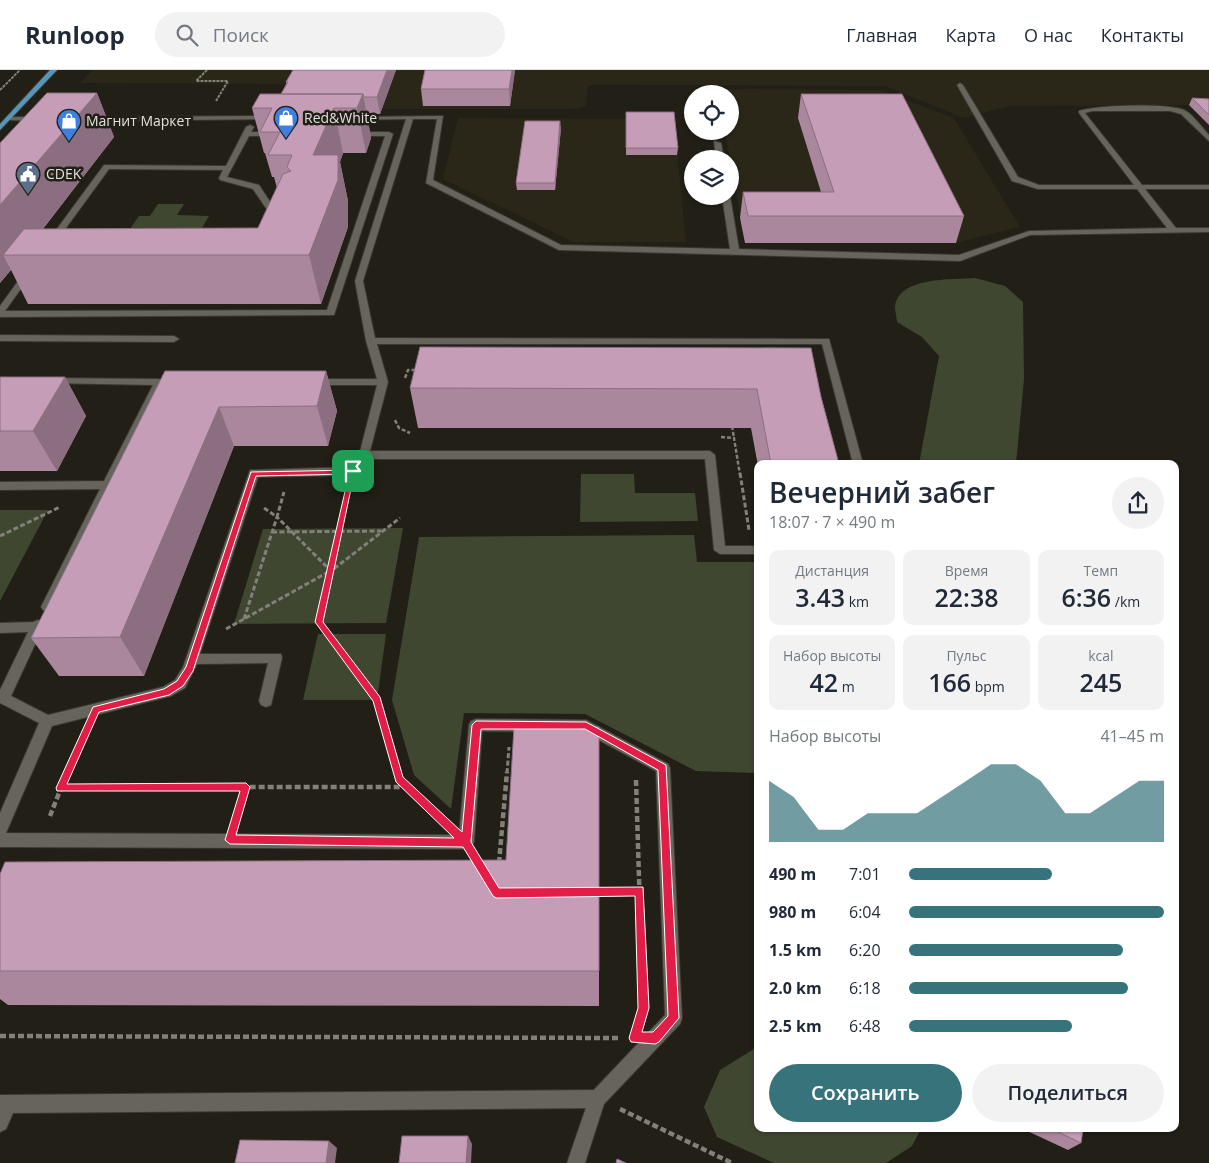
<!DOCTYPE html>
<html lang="ru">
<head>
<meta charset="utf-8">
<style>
  :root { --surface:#fff; --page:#f2f2f3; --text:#1f2937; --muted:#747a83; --line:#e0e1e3; --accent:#36737a }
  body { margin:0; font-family:"Open Sans",sans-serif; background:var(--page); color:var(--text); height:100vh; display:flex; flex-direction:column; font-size:19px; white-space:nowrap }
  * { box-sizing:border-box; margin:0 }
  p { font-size:16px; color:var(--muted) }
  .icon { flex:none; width:28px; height:28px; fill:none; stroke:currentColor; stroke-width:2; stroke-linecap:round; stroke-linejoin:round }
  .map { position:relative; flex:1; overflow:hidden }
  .side { position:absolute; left:754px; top:390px; width:425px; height:672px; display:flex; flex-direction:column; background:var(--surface); border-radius:10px; box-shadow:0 1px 4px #0004 }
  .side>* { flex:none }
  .controls { position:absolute; left:684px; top:15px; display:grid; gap:10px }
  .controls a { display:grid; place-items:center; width:55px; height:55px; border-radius:50%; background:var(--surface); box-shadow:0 1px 4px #0004; font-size:25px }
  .pin { position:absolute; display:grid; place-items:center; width:42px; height:42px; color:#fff; margin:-21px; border-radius:10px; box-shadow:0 2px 8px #0006 }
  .round { display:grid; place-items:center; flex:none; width:52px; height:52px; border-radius:26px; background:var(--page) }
  .overview { display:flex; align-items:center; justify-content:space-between; height:85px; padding:0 15px }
  h1 { font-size:28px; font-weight:600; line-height:38px }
  .metrics { display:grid; grid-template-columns:repeat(3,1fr); gap:8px; height:85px; padding:5px 15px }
  .metrics div { display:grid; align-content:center; border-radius:10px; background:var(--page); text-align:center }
  .metrics b { font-size:25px; font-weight:600 }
  .metrics small { font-size:14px; font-weight:400 }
  .metrics p { font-size:14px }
  .chart { height:140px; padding:10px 15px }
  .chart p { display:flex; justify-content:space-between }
  .chart svg { width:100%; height:90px; margin-top:5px; fill:var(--accent); opacity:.7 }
  .button { display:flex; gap:10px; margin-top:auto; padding:10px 15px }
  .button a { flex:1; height:58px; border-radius:30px; background:var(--accent); color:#fff; font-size:20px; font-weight:600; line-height:58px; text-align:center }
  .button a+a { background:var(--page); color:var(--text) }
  ul { padding:0 15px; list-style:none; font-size:16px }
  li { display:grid; grid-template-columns:80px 60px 1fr; align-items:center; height:38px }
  li i { height:12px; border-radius:6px; background:var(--accent) }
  header { display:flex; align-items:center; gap:30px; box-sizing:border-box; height:70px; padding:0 25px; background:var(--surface); border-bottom:1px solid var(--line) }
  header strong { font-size:24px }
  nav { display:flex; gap:28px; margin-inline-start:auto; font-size:18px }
  .search { width:350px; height:45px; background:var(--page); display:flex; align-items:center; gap:12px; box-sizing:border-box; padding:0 18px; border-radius:28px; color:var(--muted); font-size:19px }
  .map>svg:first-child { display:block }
  .built { fill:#2a2718 }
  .green { fill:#404731 }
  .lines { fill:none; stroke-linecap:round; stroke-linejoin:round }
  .lane-casing { stroke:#393832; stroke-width:2 }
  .street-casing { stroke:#393832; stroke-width:2 }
  .primary-casing { stroke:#393832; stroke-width:2 }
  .path-far3 { stroke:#828079; stroke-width:2; stroke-dasharray:3 1; stroke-linecap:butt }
  .path-far2 { stroke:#828079; stroke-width:2.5; stroke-dasharray:4 2; stroke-linecap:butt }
  .path-far1 { stroke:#828079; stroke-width:3; stroke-dasharray:5 2.5; stroke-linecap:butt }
  .path { stroke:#828079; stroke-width:4.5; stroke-dasharray:6 3; stroke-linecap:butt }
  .lane { fill:#67655b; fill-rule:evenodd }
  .street { fill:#67655b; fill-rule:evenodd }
  .primary { fill:#5796b6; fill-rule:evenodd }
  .wall { fill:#aa879d }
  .shaded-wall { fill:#8b6e80 }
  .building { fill:#c69db7; stroke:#8b6e80 }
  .route { fill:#e11d48; stroke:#fff; fill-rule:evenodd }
  .labels { text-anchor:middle; stroke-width:5; stroke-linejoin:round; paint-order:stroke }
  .far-poi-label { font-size:14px; fill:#e1e0da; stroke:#211f16; text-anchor:start }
</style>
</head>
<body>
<header>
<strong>Runloop</strong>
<div class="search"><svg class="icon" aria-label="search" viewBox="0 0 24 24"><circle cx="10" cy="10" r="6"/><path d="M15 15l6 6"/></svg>Поиск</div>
<nav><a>Главная</a><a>Карта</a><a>О нас</a><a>Контакты</a></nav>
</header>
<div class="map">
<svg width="1209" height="1093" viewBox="0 0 1209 1093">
  <rect width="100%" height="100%" fill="#211f16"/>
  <path class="built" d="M 92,0 L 1209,0 L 1209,55 L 1189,35 L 1009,36 L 963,48 L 885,16 L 588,15 L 586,36 L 574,39 L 322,39 L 333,14 L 80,13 Z
    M 717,19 L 880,20 L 954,48 L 1020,157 L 956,173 L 745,173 L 725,61 L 730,61 L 730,24 L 718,24 Z
    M 458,48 L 674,49 L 686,172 L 573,172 L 443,109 Z"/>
  <path class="green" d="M 158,134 L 184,134 L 177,145 L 209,146 L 191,177 L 118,176 L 139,146 L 150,146 Z
    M 975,208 L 1005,216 L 1023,232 L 1024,309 L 1016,394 L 919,394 L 939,286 L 922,267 L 897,252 C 897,248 895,242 895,237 C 898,206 953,210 975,208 Z
    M 581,404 L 634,404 L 635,423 L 695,423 L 698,451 L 580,452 Z
    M 0,440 L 48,440 L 0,531 Z
    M 403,458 L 386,553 L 234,554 L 263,459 Z
    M 694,465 L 697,492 L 757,492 L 757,703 L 696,701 L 585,644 L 464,643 L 451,739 L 414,705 L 392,630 L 419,467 Z
    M 318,564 L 386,564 L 377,630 L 303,630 Z
    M 757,977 L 758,1059 L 921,1059 L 912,1076 L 886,1093 L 774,1093 L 717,1067 L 704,1037 L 720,1000 Z"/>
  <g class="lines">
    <g class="lane-casing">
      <path id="lane" d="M 960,13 L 963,15 L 1018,107 L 1039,115 L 1134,115 L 1079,43 L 1079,41 C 1097,35 1166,33 1184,40 C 1193,44 1202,58 1209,65 L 1209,71 L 1181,44 L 1170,41 L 1092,41 L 1085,43 L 1142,115 L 1209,115 L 1209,119 L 1145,119 L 1176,158 L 1209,158 L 1209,162 L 1030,165 L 960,191 L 559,180 L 426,113 L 437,49 L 413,49 L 363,211 L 375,268 L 829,269 L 863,394 L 853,394 L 822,274 L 377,274 L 388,312 L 370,381 L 710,381 L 715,385 L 725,476 L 758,476 L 758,484 L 720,484 L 714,480 L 705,389 L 369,389 L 366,401 L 361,405 L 258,407 L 200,584 L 281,584 L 282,588 L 271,635 L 266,637 L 261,635 L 259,631 L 268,593 L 197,594 L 185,618 L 171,626 L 52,656 L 6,763 L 459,765 L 469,655 L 471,651 L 476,649 L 586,650 L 668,694 L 670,698 L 682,948 L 680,954 L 604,1034 L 585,1093 L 567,1093 L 591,1023 L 665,945 L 656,701 L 584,662 L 482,661 L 474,772 L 471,777 L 466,779 L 0,777 L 0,743 L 39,653 L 0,633 L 0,620 L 28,562 L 0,563 L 0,553 L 33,552 L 38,550 L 42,552 L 44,555 L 11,626 L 48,645 L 163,617 L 175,610 L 183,597 L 250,400 L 356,397 L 377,315 L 313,315 L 308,312 L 313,309 L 377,309 L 366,271 L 355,211 L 406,49 L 351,50 L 348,48 L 349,47 L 443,46 L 433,110 L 561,175 L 730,179 L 722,126 L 730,126 L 739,179 L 959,185 L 1029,161 L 1167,158 L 1137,119 L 1038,119 L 1012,111 L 957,15 Z
        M 271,46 L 274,48 L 273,49 L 91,51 L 88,49 L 91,47 Z
        M 9,47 L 39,47 L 42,49 L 39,51 L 7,50 L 6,49 Z
        M 250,55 L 254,57 L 251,62 L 274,62 L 278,64 L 274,66 L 249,66 L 227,107 L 259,115 L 280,147 L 278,152 L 272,152 L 272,147 L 253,119 L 220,110 L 219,108 L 223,100 L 109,99 L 55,173 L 48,171 L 104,95 L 226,96 L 246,57 Z
        M 351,62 L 389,62 L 393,64 L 334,245 L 0,247 L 0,236 L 26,200 L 29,199 L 33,202 L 5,241 L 327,240 L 385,66 L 351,66 Z
        M 714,71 L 721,73 L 724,89 L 716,89 Z
        M 0,265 L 174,266 L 179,269 L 174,272 L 0,271 Z
        M 50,308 L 159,309 L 164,312 L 53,537 L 51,540 L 43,540 L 41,537 L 100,419 L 0,420 L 0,412 L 104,411 L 153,315 L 47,313 L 47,309 Z"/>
    </g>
    <g class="street-casing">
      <path id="street" d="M 597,1020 L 603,1023 L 606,1029 L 603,1035 L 597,1038 L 13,1043 L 6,1059 L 0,1062 L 0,1025 Z"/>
    </g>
    <g class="primary-casing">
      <path id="primary" d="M 50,0 L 57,0 L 0,60 L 0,54 Z"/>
    </g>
    <path class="path-far3" d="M 207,0 L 196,11 L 228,11 L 216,31
      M 0,20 L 20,0"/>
    <path class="path-far2" d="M 405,308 L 408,300 L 416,300
      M 395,350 L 399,358 L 410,363
      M 732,356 L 734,368
      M 721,367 L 734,368 L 740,405"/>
    <path class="path-far1" d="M 740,403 L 749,460
      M 349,421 L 319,552 L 377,630 L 397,703
      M 264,438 L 277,447 L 284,422
      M 272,462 L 381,461
      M 0,466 L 60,437
      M 244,549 L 277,447 L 331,501 L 400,448
      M 226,559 L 330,501
      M 67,703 L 84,666
      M 507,703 L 509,677"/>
    <path class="path" d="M 68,702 L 61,718 L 245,717
      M 397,702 L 399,709 L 441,749
      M 636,710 L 643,938 L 641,946
      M 50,746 L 61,718
      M 236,747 L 245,717 L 407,717
      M 499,793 L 507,702
      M 595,821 L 640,821
      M 0,966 L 619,968
      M 620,1039 L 732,1093"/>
    <use href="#lane" class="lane"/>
    <use href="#street" class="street"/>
    <use href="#primary" class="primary"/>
  </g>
  <path class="wall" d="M 396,0 L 380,44 L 367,44 L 371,68 L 366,83 L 343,83 L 340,92 L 348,131 L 348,157 L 321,234 L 28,234 L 11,200 L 0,213 L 0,73 L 97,23 L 114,67 L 43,159 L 258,158 L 277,118 L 274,107 L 272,107 L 265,83 L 264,83 L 252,38 L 281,24 L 286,14 L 286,12 Z
    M 425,0 L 515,0 L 510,36 L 423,36 L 421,19 Z
    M 801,24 L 964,146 L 956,173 L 745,173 L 740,148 L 743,122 L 821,122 L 798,48 Z
    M 1192,28 L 1209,29 L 1209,55 L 1189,35 Z
    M 626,42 L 678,78 L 677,85 L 626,85 Z
    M 561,58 L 555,120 L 517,120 L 516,113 Z
    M 811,278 L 821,327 L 839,394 L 758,394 L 758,396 L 751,358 L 418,358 L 410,318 Z
    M 165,301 L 326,301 L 337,341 L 328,376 L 234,376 L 144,606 L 59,606 L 31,568 Z
    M 0,307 L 65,307 L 86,346 L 57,401 L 0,401 Z
    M 599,657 L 599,936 L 8,935 L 0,929 L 0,804 L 506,790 Z
    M 1023,1059 L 1083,1059 L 1081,1073 L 1068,1080 Z"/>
  <path class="shaded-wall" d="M 387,0 L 396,0 L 380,44 L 377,27 Z
    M 512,0 L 515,0 L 510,36 L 509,19 Z
    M 97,23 L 114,67 L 22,185 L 3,185 L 11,200 L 0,213 L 0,135 Z
    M 363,24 L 371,68 L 366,83 L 357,38 Z
    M 334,38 L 343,83 L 340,92 L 348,131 L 348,157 L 321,234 L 309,185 L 313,85 Z
    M 560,51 L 561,58 L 555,120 L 555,113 Z
    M 326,301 L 337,341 L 328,376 L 317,336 Z
    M 65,307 L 86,346 L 57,401 L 33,361 Z
    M 219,337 L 234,376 L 144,606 L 120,567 Z
    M 468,1066 L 472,1074 L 471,1093 L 466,1093 Z
    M 329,1071 L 337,1078 L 335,1093 L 326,1093 Z"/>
  <path class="building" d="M 293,0 L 387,0 L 377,27 L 364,27 L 363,24 L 281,24 L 288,12 L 286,12 Z
    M 425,0 L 512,0 L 509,19 L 421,19 Z
    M 47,23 L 97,23 L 0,135 L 0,73 Z
    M 260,24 L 363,24 L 357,38 L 334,38 L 313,85 L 338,85 L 338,110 L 309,185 L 3,185 L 24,159 L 258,158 L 283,104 L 291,101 L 287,97 L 292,85 L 268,85 L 280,62 L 260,62 L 272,38 L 252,38 Z
    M 801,24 L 902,24 L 964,146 L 748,146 L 743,122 L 834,122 Z
    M 1192,28 L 1209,29 L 1209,45 Z
    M 626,42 L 674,42 L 678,78 L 626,78 Z
    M 525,51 L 560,51 L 555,113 L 516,113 Z
    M 420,277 L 811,278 L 821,327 L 839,394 L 771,394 L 757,319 L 410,318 Z
    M 165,301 L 326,301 L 317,336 L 219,337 L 120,567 L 31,568 Z
    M 0,307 L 65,307 L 33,361 L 0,361 Z
    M 514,657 L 599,657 L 599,901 L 0,901 L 0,804 L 5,792 L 506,790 Z
    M 1052,1059 L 1083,1059 L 1081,1073 Z
    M 402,1066 L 468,1066 L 466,1093 L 399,1093 Z
    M 240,1070 L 329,1071 L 326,1093 L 235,1093 Z
    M 617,1089 L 626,1093 L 616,1093 Z"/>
  <path class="route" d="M 355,400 L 323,552 L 380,627 L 403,707 L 462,762 L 472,655 L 476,651 L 586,652 L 666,695 L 679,948 L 659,972 L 655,974 L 631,972 L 629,968 L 638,938 L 635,826 L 496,828 L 493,826 L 463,777 L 230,774 L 225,770 L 240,721 L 57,721 L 56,718 L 93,637 L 164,619 L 177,611 L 186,597 L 251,402 ZM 349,404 L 315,552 L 373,631 L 396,712 L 454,768 L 236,765 L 250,717 L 246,713 L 67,714 L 99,642 L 169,625 L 183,616 L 193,601 L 256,406 ZM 481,659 L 585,659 L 658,700 L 668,946 L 653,962 L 642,962 L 649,938 L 643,817 L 499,818 L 471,772 Z"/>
  <defs>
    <g id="shop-pin" transform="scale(1.25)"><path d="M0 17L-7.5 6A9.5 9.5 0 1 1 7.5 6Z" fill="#3f7fe0" stroke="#211f16"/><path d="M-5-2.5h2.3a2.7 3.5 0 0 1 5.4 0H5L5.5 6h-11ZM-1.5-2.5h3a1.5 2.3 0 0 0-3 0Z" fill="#fff"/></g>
    <g id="civic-pin" transform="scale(1.25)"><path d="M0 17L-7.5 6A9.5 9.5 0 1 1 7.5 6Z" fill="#5c6f8a" stroke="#211f16"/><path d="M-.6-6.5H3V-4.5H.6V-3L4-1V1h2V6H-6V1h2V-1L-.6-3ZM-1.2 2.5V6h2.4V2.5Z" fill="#fff"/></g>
  </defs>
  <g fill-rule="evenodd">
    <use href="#shop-pin" x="286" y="48"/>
    <use href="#shop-pin" x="69" y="51"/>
    <use href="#civic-pin" x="28" y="104"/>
  </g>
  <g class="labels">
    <g class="far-poi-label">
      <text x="304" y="53">Red&amp;White</text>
      <text x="86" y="56">Магнит Маркет</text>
      <text x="46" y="109">CDEK</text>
    </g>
  </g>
</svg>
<div class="controls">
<a><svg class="icon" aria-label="locate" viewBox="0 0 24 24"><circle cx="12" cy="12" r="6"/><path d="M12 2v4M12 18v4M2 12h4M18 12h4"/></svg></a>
<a><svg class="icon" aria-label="layers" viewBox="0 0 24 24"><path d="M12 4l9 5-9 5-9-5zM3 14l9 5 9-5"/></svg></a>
</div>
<div class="pin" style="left:353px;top:401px;background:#1e9e55"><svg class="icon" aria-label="arrive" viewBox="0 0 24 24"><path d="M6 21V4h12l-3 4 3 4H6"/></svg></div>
<section class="side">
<div class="overview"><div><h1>Вечерний забег</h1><p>18:07 · 7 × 490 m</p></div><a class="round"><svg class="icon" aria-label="share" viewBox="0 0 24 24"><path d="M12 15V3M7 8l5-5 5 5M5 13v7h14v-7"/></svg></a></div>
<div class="metrics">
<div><p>Дистанция</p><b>3.43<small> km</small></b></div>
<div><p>Время</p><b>22:38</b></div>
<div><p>Темп</p><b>6:36<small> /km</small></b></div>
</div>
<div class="metrics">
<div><p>Набор высоты</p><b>42<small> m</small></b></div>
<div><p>Пульс</p><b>166<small> bpm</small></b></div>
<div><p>kcal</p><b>245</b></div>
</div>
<div class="chart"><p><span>Набор высоты</span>41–45 m</p>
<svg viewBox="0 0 160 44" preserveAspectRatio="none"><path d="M0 44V14L10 22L20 38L30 38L40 30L50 30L60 30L70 22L80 14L90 6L100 6L110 14L120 30L130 30L140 22L150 14L160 14V44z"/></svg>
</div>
<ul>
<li><b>490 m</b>7:01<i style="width:56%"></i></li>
<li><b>980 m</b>6:04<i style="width:100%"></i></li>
<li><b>1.5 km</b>6:20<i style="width:84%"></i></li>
<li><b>2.0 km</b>6:18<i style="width:86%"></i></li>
<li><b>2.5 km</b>6:48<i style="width:64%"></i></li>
</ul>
<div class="button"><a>Сохранить</a><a>Поделиться</a></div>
</section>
</div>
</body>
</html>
